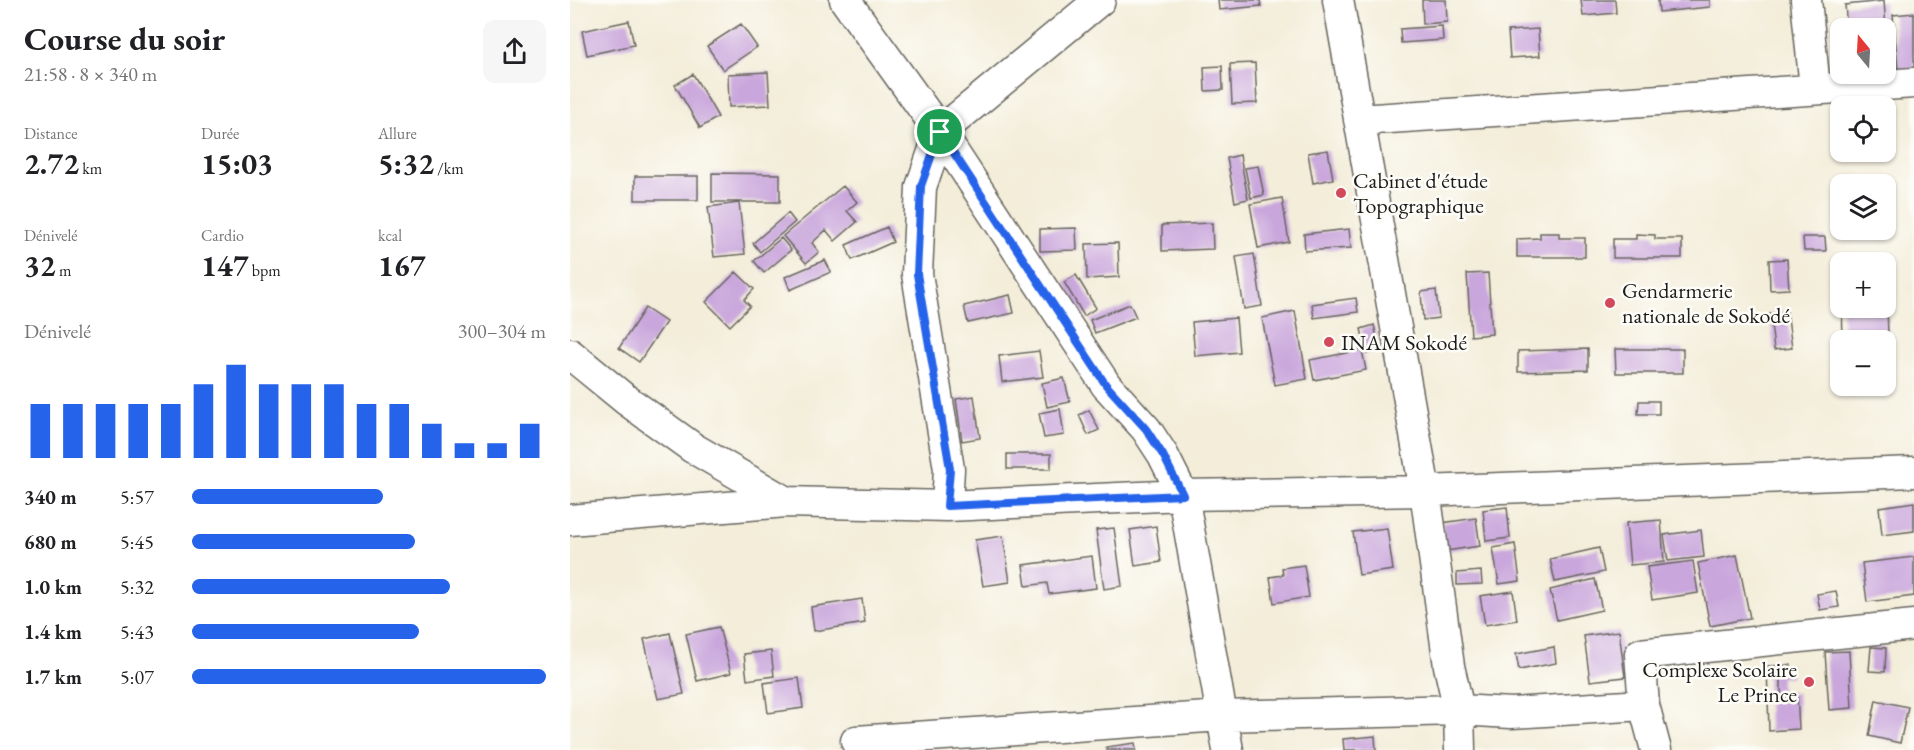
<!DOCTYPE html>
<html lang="fr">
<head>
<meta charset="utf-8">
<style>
  :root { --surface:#fff; --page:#f6f6f6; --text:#202124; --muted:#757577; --accent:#2563eb }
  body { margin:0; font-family:"EB Garamond",serif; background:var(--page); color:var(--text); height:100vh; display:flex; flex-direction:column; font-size:22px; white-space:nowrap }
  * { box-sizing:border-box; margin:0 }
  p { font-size:20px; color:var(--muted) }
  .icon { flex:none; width:33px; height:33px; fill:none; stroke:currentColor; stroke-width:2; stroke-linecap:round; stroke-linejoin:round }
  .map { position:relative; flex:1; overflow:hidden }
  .panel { display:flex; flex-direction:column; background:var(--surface); width:570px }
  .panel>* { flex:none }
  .needle { width:39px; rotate:342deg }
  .fabs { position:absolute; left:1260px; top:18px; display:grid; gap:12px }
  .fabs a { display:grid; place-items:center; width:66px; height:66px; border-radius:12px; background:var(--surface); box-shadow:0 2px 4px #0004; font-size:30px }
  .pin { position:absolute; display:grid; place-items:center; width:51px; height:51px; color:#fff; margin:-26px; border:3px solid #fff; border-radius:50%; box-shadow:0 2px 6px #0007 }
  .round { display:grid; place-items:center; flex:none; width:63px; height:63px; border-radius:12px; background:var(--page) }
  .head { display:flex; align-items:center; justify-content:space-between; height:102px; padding:0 24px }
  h1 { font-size:33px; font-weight:700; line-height:45px }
  .metrics { display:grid; grid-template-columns:repeat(3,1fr); gap:9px; height:102px; padding:6px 24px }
  .metrics div { display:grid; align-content:center }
  .metrics b { font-size:30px; font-weight:700 }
  .metrics small { font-size:16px; font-weight:400 }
  .metrics p { font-size:16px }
  .chart { height:168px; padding:12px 24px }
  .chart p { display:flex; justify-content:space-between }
  .chart svg { width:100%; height:108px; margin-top:6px; stroke:var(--accent); stroke-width:6 }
  ul { padding:0 24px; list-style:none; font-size:20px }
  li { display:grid; grid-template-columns:96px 72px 1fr; align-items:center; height:45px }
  li i { height:15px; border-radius:8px; background:var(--accent) }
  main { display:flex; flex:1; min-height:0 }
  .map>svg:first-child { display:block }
  .building { fill:#c9a6dc }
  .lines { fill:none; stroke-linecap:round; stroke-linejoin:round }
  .minor-casing { stroke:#67655e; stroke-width:33 }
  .minor { stroke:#fff; stroke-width:30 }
  .route-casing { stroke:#fff; stroke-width:12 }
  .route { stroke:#2563eb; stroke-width:8 }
  .poi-dot { fill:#d1495b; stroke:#fdfcf7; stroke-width:2 }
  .labels { text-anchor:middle; stroke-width:5; stroke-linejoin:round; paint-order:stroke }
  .poi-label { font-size:22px; fill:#1c1c1c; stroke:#fdfcf7; text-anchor:start }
</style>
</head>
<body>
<main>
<section class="panel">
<div class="head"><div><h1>Course du soir</h1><p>21:58 · 8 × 340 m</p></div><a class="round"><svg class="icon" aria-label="share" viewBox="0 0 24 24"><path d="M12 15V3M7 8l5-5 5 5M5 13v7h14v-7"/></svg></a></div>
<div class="metrics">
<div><p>Distance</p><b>2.72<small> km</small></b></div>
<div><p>Durée</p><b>15:03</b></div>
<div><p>Allure</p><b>5:32<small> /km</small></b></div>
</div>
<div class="metrics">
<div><p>Dénivelé</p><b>32<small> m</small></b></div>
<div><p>Cardio</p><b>147<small> bpm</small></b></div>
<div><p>kcal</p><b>167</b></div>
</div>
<div class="chart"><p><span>Dénivelé</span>300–304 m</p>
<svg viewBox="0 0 160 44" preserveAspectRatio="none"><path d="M5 44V22M15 44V22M25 44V22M35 44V22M45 44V22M55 44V14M65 44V6M75 44V14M85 44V14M95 44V14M105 44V22M115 44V22M125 44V30M135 44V38M145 44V38M155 44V30"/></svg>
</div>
<ul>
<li><b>340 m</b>5:57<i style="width:54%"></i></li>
<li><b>680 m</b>5:45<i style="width:63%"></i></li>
<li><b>1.0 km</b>5:32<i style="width:73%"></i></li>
<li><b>1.4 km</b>5:43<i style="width:64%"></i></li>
<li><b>1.7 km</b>5:07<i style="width:100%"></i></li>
</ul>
</section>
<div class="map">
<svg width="1344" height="750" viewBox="0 0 1344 750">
  <rect width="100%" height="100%" fill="#fdfcf7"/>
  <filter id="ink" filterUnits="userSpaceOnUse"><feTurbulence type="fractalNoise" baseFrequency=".0167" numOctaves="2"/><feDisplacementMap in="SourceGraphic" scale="12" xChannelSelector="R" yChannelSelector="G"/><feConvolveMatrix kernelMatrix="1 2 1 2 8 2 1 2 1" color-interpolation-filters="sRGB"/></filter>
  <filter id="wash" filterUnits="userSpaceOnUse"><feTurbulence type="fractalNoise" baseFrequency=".008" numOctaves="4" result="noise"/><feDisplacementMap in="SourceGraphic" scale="24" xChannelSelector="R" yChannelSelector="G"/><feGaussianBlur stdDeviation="1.35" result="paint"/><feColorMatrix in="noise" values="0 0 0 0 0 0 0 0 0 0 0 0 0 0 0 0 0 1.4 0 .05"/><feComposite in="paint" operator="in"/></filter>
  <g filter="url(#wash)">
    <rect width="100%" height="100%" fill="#f3edd9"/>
    <g id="blocks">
      <path class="building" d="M 648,0 L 690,0 L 691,6 L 649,10 Z
        M 852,0 L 876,0 L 877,22 L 853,24 Z
        M 1011,0 L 1045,0 L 1046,13 L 1013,16 Z
        M 1088,0 L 1140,0 L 1140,7 L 1089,12 Z
        M 1314,1 L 1316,28 L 1277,28 L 1275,5 Z
        M 1344,13 L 1344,69 L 1328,70 L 1323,15 Z
        M 59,21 L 64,45 L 17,55 L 12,31 Z
        M 171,24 L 187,47 L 153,70 L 137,46 Z
        M 872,26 L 873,40 L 831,43 L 830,29 Z
        M 968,29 L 970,56 L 940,58 L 938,31 Z
        M 685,63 L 687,103 L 662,104 L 660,64 Z
        M 652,66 L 653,90 L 635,91 L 634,67 Z
        M 198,72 L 200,105 L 159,107 L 158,74 Z
        M 123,74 L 148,117 L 130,128 L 105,85 Z
        M 758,150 L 763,179 L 743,183 L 738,153 Z
        M 670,155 L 678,199 L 665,202 L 657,158 Z
        M 688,166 L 694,195 L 681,198 L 675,168 Z
        M 142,173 L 210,174 L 210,202 L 142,202 Z
        M 65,176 L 128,176 L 128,200 L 65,200 Z
        M 273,186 L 287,202 L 277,211 L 287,222 L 265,241 L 256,230 L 242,243 L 249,252 L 236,263 L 213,236 Z
        M 712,198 L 719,242 L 688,248 L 680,204 Z
        M 169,203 L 175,254 L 144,257 L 138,207 Z
        M 218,213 L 225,222 L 190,252 L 183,243 Z
        M 642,223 L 643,249 L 592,251 L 592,225 Z
        M 317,227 L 323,242 L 282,260 L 276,245 Z
        M 506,228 L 507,250 L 470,251 L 470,229 Z
        M 779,229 L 781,248 L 735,251 L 734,234 Z
        M 970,233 L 989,233 L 989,238 L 1015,238 L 1015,257 L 947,257 L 947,239 L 970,238 Z
        M 1066,234 L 1085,235 L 1085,239 L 1112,239 L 1112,258 L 1043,258 L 1043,239 L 1066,239 Z
        M 1233,237 L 1255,237 L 1256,251 L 1234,251 Z
        M 211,238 L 221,250 L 194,273 L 184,261 Z
        M 548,243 L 549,277 L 517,279 L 516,244 Z
        M 684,254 L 692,306 L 674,309 L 666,257 Z
        M 1217,259 L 1219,289 L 1200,290 L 1199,260 Z
        M 255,260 L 261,272 L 220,290 L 215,277 Z
        M 166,272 L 184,289 L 174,300 L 180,306 L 160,326 L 136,302 Z
        M 918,273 L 922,334 L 901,336 L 897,274 Z
        M 506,275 L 526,308 L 514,316 L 494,282 Z
        M 866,290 L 869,318 L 853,320 L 851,292 Z
        M 440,295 L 444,313 L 398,323 L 394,306 Z
        M 786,298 L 788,312 L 744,318 L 742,304 Z
        M 560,304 L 566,317 L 525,333 L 520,320 Z
        M 75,308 L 96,322 L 69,362 L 49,348 Z
        M 1272,308 L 1317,308 L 1318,334 L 1273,337 Z
        M 725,311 L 737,379 L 705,385 L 692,318 Z
        M 1217,312 L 1222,348 L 1204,350 L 1200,314 Z
        M 666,318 L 669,352 L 625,356 L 622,322 Z
        M 804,325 L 810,350 L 797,354 L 791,329 Z
        M 1018,349 L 1018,370 L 948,372 L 948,351 Z
        M 1045,349 L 1113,349 L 1113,373 L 1046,373 Z
        M 792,350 L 796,370 L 744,380 L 740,360 Z
        M 469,351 L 473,377 L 432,382 L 429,356 Z
        M 494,378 L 500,402 L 477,407 L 472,383 Z
        M 404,396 L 410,438 L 392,441 L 386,399 Z
        M 1069,401 L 1089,401 L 1089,414 L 1068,414 Z
        M 490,409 L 494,435 L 474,438 L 469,413 Z
        M 519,410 L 529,430 L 518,435 L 509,415 Z
        M 437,454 L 481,454 L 481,469 L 437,469 Z
        M 1344,502 L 1344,531 L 1312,535 L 1309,507 Z
        M 937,507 L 940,538 L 916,541 L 913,510 Z
        M 906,518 L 910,546 L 876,551 L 872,523 Z
        M 1091,520 L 1094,562 L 1060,565 L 1056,523 Z
        M 586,526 L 591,562 L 565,566 L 560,530 Z
        M 544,528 L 552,586 L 534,589 L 526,530 Z
        M 817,528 L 823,570 L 789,575 L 783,532 Z
        M 1131,530 L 1134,557 L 1098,561 L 1094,535 Z
        M 433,536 L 440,582 L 413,586 L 405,540 Z
        M 945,544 L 950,581 L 929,584 L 923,548 Z
        M 1029,548 L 1034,572 L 985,582 L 980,559 Z
        M 1167,555 L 1180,618 L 1140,626 L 1128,563 Z
        M 522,556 L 526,588 L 479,594 L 477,583 L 456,586 L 453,565 Z
        M 1344,557 L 1344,596 L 1297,602 L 1292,563 Z
        M 1123,561 L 1128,593 L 1082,600 L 1077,567 Z
        M 734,565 L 739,597 L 704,603 L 700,577 L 713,575 L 712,568 Z
        M 911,571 L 912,584 L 887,585 L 887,573 Z
        M 1025,579 L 1032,610 L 987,620 L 980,590 Z
        M 943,591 L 947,620 L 915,625 L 910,596 Z
        M 1266,591 L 1269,607 L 1250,610 L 1247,594 Z
        M 292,599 L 295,623 L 244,631 L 241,607 Z
        M 149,627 L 161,673 L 127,681 L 116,634 Z
        M 1049,631 L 1055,677 L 1020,681 L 1014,636 Z
        M 100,633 L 114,694 L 88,699 L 74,639 Z
        M 984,647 L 986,663 L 949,670 L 946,654 Z
        M 1301,647 L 1316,648 L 1315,672 L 1299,671 Z
        M 201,651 L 204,676 L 177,680 L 174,654 Z
        M 1279,651 L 1282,708 L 1259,710 L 1255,652 Z
        M 1221,665 L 1221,677 L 1211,677 L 1211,694 L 1227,693 L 1229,729 L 1199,731 L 1197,666 Z
        M 229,678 L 233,708 L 198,713 L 194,683 Z
        M 1306,700 L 1338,707 L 1330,743 L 1299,736 Z
        M 805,736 L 806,750 L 774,750 L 773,739 Z
        M 565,743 L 566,750 L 537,750 L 536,747 Z"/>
    </g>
  </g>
  <g filter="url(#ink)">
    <use href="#blocks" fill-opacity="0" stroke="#67655e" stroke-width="1.5"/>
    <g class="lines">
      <g class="minor-casing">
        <path id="minor" d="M 275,0 L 370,132 L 536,385 L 576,429 L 593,455 L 613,495 L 658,750
          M 768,0 L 855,491 L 879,666 L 889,710 L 890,750
          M 1236,0 L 1245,88
          M 789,120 L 1344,83
          M 0,354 L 55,399 L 123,448 L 216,502
          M 377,506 L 379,469 L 347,274 L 351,187 L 370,132 L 530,0
          M 0,520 L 216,502 L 377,506 L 613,495 L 855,491 L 1344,472
          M 291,750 L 286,741 L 652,716 L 889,710 L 941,713 L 1074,705
          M 1086,750 L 1074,705 L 1070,654 L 1344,625"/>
      </g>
      <use href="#minor" class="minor"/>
    </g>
  </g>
  <g class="lines" filter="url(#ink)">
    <g class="route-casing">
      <path id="route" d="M 370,132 L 536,385 L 576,429 L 593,455 L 613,495 L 377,506 L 380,469 L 347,274 L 351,186 Z"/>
    </g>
    <use href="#route" class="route"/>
  </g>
  <g class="poi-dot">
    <circle cx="771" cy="193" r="6"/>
    <circle cx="1040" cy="303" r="6"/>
    <circle cx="759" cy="342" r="6"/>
    <circle cx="1239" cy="682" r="6"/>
  </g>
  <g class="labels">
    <g class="poi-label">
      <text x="783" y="188">Cabinet d'étude<tspan x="783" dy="25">Topographique</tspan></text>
      <text x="1052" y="298">Gendarmerie<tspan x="1052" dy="25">nationale de Sokodé</tspan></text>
      <text x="771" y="350">INAM Sokodé</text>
      <text x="1227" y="677" text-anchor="end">Complexe Scolaire<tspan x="1227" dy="25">Le Prince</tspan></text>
    </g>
  </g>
</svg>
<div class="fabs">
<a><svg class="needle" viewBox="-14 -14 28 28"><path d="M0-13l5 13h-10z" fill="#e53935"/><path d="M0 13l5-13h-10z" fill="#757577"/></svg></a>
<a><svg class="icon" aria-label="locate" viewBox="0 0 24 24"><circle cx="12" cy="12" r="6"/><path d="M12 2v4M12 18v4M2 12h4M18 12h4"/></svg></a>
<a><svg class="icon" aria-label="layers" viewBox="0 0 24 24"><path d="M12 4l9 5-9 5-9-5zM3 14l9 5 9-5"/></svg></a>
<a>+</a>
<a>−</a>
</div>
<div class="pin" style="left:370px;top:132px;background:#1e9e55"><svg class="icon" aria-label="arrive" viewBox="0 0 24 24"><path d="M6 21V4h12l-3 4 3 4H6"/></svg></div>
</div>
</main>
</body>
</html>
